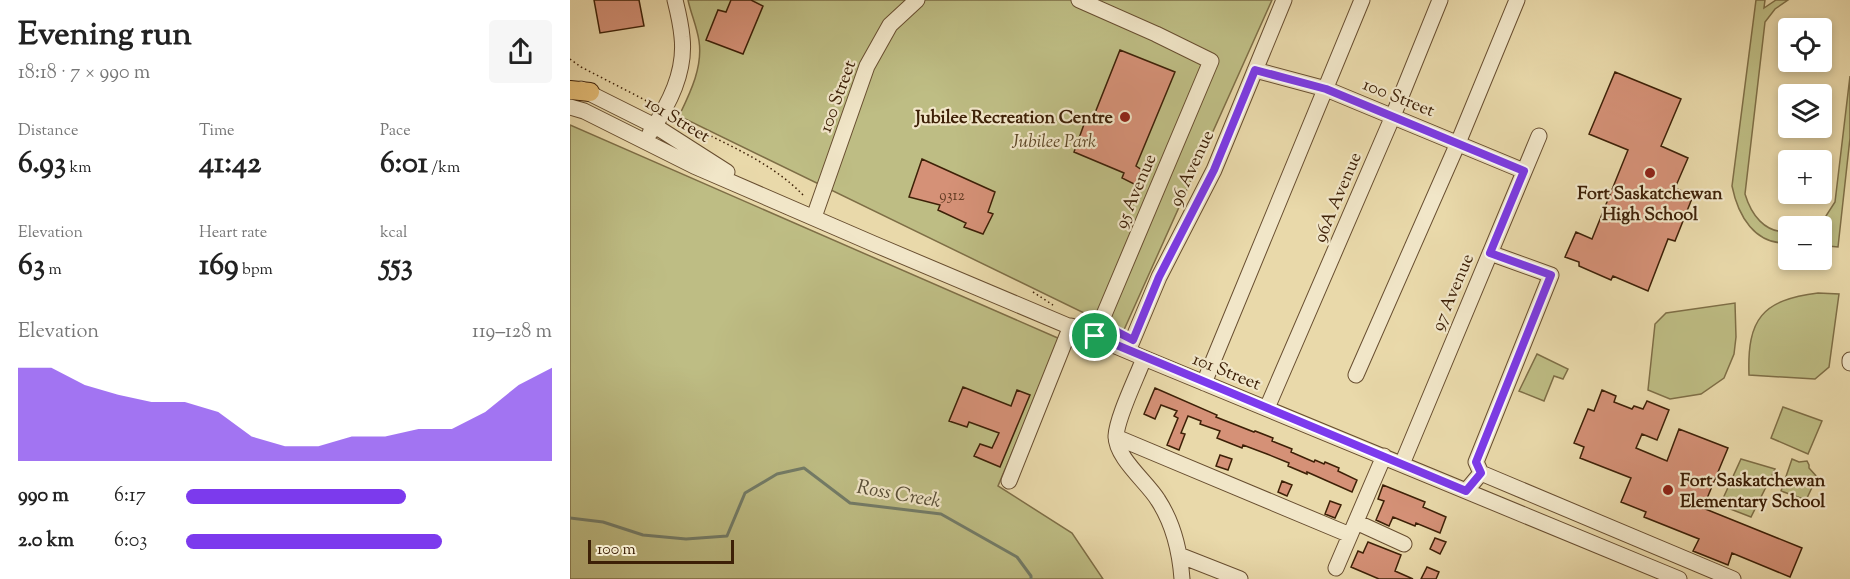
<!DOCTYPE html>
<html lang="en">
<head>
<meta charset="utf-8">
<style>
  :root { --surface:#fff; --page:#f6f6f6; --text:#222; --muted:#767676; --accent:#7c3aed }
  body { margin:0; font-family:"Sorts Mill Goudy",serif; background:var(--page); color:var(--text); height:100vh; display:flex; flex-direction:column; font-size:22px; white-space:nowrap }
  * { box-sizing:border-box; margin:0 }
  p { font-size:20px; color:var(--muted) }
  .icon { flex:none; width:33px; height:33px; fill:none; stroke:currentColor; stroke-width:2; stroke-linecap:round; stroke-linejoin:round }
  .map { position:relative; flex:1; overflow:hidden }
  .side { display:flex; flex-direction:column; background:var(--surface); width:570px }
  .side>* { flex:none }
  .tools { position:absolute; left:1208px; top:18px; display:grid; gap:12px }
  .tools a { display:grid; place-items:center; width:54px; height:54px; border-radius:6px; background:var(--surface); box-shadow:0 3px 9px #0003; font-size:30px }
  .scale { position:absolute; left:18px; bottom:15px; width:146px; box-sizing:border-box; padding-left:6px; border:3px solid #3d2007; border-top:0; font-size:16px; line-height:21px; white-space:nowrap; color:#3d2007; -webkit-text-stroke:4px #f1e6c8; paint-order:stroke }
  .pin { position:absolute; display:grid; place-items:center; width:51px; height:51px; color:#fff; margin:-26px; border:3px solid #fff; border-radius:50%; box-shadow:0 2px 6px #0007 }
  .round { display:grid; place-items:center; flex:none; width:63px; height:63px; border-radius:6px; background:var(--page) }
  .overview { display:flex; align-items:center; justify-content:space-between; height:102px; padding:0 18px }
  h1 { font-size:33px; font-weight:700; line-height:45px }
  .stats { display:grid; grid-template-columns:repeat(3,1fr); gap:9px; height:102px; padding:6px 18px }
  .stats div { display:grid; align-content:center }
  .stats b { font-size:30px; font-weight:700 }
  .stats small { font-size:16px; font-weight:400 }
  .stats p { font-size:16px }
  .chart { height:168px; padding:12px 18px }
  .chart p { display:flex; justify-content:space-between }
  .chart svg { width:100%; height:108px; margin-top:6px; fill:var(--accent); opacity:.7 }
  ul { padding:0 18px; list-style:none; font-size:20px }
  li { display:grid; grid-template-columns:96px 72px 1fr; align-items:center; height:45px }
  li i { height:15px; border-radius:8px; background:var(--accent) }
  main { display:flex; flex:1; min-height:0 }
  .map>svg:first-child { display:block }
  .green { fill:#bebd84; stroke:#7e6e46; stroke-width:1.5 }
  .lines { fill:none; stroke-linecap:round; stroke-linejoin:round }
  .stream { stroke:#737c68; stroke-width:3 }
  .building { fill:#d59177; stroke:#3d2007; stroke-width:1.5 }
  .minor-casing { stroke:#684e30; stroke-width:17 }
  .major-casing { stroke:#3d2007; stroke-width:20 }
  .path { stroke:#3d2007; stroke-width:1.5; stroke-dasharray:1.5 3; stroke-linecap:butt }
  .minor { stroke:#f1e6c8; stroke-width:15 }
  .major { stroke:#e4bc75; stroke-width:18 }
  .route-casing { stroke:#fff; stroke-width:12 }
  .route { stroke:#7c3aed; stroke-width:8 }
  .poi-dot { fill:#8f2418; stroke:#f1e6c8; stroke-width:2 }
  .labels { text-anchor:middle; stroke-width:4.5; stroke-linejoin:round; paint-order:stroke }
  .number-label { font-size:15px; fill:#633c23 }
  .street-label { font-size:18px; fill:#3d2007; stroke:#f1e6c8 }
  .poi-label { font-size:18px; font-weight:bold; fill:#3d2007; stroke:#f1e6c8; text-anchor:end }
  .park-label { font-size:18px; font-style:italic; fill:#5d4726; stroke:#f1e6c8 }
  .water-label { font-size:20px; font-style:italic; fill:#584e37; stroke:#f1e6c8 }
</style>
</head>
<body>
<main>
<section class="side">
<div class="overview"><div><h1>Evening run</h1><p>18:18 · 7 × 990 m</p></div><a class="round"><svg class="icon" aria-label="share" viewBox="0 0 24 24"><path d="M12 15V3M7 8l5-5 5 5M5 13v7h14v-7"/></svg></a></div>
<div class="stats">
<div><p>Distance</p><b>6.93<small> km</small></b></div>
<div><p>Time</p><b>41:42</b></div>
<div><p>Pace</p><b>6:01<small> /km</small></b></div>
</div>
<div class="stats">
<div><p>Elevation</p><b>63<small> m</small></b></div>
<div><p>Heart rate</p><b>169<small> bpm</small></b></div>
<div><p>kcal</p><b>553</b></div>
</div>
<div class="chart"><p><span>Elevation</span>119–128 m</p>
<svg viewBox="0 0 160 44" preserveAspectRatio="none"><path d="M0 44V6L10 6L20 13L30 17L40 20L50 20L60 24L70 34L80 38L90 38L100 34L110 34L120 31L130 31L140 24L150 13L160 6V44z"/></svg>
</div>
<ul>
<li><b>990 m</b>6:17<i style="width:60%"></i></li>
<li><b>2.0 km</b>6:03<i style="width:70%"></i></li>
</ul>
</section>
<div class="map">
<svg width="1280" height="579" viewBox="0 0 1280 579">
  <rect width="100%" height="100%" fill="#e9d9aa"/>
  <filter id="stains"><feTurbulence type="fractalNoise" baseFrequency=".00333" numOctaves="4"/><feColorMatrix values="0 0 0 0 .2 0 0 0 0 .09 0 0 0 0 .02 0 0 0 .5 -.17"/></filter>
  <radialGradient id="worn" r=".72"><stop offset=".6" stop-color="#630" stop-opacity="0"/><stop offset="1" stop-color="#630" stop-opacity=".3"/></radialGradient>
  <path class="green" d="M 118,0 L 702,0 L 553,332 L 109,116 C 120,93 133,67 129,41 C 127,27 121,14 118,0 Z
    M 1186,0 L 1195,0 L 1194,8 L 1206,0 L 1218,0 L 1205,9 L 1195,22 L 1175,194 C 1181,214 1194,233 1218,232 L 1218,243 C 1185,245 1168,216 1162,186 Z
    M 1280,76 L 1280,138 L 1268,247 L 1258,246 L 1257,226 L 1251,229 L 1251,226 L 1241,226 L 1256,216 L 1265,202 Z
    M 0,125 L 490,339 L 428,486 L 502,533 L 533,579 L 0,579 Z
    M 1248,293 L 1269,294 L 1259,367 L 1245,379 L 1179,375 C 1177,319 1192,300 1248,293 Z
    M 1165,303 L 1166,337 L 1164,354 L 1154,378 L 1131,394 L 1100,399 L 1078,390 L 1085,324 L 1096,313 Z
    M 967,354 L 998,369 L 993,379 L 984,376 L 974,401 L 949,391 Z
    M 1213,407 L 1252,421 L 1238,454 L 1201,438 Z
    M 1171,459 L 1205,469 L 1181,517 L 1150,505 Z
    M 1222,459 L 1229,462 L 1237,461 L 1239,465 L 1239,468 L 1247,477 L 1236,500 L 1211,491 Z"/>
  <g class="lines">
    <path class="stream" d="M 0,518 L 33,522 L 73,535 L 116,539 L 157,536 L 175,493 L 207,474 L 234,468 L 280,503 L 371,514 L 447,557 L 461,576 L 461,579"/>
  </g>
  <path class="building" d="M 24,0 L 69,0 L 74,26 L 30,33 Z
    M 161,0 L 181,0 L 193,6 L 173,54 L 136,40 L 148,10 L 156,12 Z
    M 550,50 L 605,72 L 566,166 L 572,170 L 566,185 L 552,178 L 554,173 L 504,152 L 517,116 L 523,118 Z
    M 1045,72 L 1111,99 L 1091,146 L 1118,158 L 1105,188 L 1123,196 L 1105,241 L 1098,239 L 1078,291 L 1043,276 L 1041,280 L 1009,266 L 1009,262 L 995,257 L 1006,232 L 1022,239 L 1058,150 L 1019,134 Z
    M 352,159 L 425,192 L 418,212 L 423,214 L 413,234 L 394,227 L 396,223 L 368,210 L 370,205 L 339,197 Z
    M 393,387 L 441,406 L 447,390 L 460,395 L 430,467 L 404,456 L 410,444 L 422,448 L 429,433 L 399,422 L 397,427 L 379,421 Z
    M 585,388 L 647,415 L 646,417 L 684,432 L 685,431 L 703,438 L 702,441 L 722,449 L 721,452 L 744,462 L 745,460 L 754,464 L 755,462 L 769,468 L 768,471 L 787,480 L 782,492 L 737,472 L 737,474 L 718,466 L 719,463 L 697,454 L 673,445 L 672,448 L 647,438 L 650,431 L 630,424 L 631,421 L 618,416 L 611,433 L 615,434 L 609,450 L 597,445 L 608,418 L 604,416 L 607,411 L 591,405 L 585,419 L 574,414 Z
    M 1032,390 L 1046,396 L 1044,402 L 1062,409 L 1064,406 L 1073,409 L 1077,401 L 1099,410 L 1087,440 L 1072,434 L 1066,448 L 1097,461 L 1109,429 L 1158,448 L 1133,508 L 1232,548 L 1220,577 L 1162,553 L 1158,565 L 1123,551 L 1129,539 L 1074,517 L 1076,512 L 1051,502 L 1061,478 L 1010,458 L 1014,447 L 1004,443 L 1018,409 L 1024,411 Z
    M 650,455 L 662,459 L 658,470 L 646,466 Z
    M 712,481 L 722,485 L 717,496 L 708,492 Z
    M 813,485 L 855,502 L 853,507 L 876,517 L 870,533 L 846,523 L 845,526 L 823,517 L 819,526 L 806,520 L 814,501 L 808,499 Z
    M 760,501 L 771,505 L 765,518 L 755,514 Z
    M 865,538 L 876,542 L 870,554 L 860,549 Z
    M 798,542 L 831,555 L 825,571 L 843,579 L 809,579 L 781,567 L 788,551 L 793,553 Z
    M 857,567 L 869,572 L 866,579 L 851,579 Z"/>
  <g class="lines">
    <g class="minor-casing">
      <path id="minor" d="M 509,0 L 586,34 L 641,61 L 525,336
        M 685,70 L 756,89 L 954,171
        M 11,89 L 85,126 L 157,172
        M 0,107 L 14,111 L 124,166 L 304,244 L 574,358 L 1109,579
        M 80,133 C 99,104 116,72 112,37 C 111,25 108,12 105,0
        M 244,217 L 297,66 L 320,25 L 347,0
        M 558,351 L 589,277 L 644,170 L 714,0
        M 574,358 C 567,377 547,417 546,436 C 546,458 577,482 588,500 C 603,523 610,552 612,579
        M 1280,360 L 1280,363
        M 786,375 L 888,143 L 947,0
        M 634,383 L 792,0
        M 697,408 L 823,116 L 870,0
        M 546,437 L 780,535
        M 832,464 L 969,136
        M 911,473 L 906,462 L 981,275 L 920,253
        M 439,481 L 501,326
        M 896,491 L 911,473 L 1163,579
        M 786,522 L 834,544
        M 609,555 L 670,579
        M 766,568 L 814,456"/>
    </g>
    <g class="major-casing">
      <path id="major" d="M 0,90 L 20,92"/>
    </g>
    <path class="path" d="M 0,59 L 11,67 L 75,100 L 82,107
      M 105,118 C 148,141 200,160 234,196
      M 463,292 L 483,305
      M 509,316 L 519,319
      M 543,329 L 552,334"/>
    <use href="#minor" class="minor"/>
    <use href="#major" class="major"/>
  </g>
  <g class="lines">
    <g class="route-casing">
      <path id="route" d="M 685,70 L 756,89 L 954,171 L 920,253 L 981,275 L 906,462 L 911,473 L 896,491 L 525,336 L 530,323 L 563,340 L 589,277 L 644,170 Z"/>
    </g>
    <use href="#route" class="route"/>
  </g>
  <g class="poi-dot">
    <circle cx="555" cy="117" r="6"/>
    <circle cx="1080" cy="173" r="6"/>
    <circle cx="1098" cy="490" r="6"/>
  </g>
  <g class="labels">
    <g class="number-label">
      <text x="382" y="200">9312</text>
    </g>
    <g class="street-label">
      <text transform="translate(267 96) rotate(-70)" y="6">100 Street</text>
      <text transform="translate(829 97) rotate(22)" y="6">100 Street</text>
      <text transform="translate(108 119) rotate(31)" y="6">101 Street</text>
      <text transform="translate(621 168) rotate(-65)" y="6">96 Avenue</text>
      <text transform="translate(565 191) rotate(-67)" y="6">95 Avenue</text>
      <text transform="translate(767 197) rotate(-67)" y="6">96A Avenue</text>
      <text transform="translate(882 292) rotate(-67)" y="6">97 Avenue</text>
      <text transform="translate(657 371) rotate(22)" y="6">101 Street</text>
    </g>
    <g class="poi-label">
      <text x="543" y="123">Jubilee Recreation Centre</text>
      <text x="1080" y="199" text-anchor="middle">Fort Saskatchewan<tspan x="1080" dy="21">High School</tspan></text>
      <text x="1110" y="486" text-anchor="start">Fort Saskatchewan<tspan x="1110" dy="21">Elementary School</tspan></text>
    </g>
    <g class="park-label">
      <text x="484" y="147">Jubilee Park</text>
    </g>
    <g class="water-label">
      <text transform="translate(329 493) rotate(10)" y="7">Ross Creek</text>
    </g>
  </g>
  <rect width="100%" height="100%" filter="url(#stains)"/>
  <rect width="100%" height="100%" fill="url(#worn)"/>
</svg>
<div class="tools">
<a><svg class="icon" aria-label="locate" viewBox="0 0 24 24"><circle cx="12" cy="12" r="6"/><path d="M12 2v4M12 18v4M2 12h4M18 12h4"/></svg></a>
<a><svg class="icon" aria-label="layers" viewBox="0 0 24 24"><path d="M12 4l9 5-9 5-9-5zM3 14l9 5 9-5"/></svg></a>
<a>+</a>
<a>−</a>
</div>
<div class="scale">100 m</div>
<div class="pin" style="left:525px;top:336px;background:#1e9e55"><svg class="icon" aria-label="arrive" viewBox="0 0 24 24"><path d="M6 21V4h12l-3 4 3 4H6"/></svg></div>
</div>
</main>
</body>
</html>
